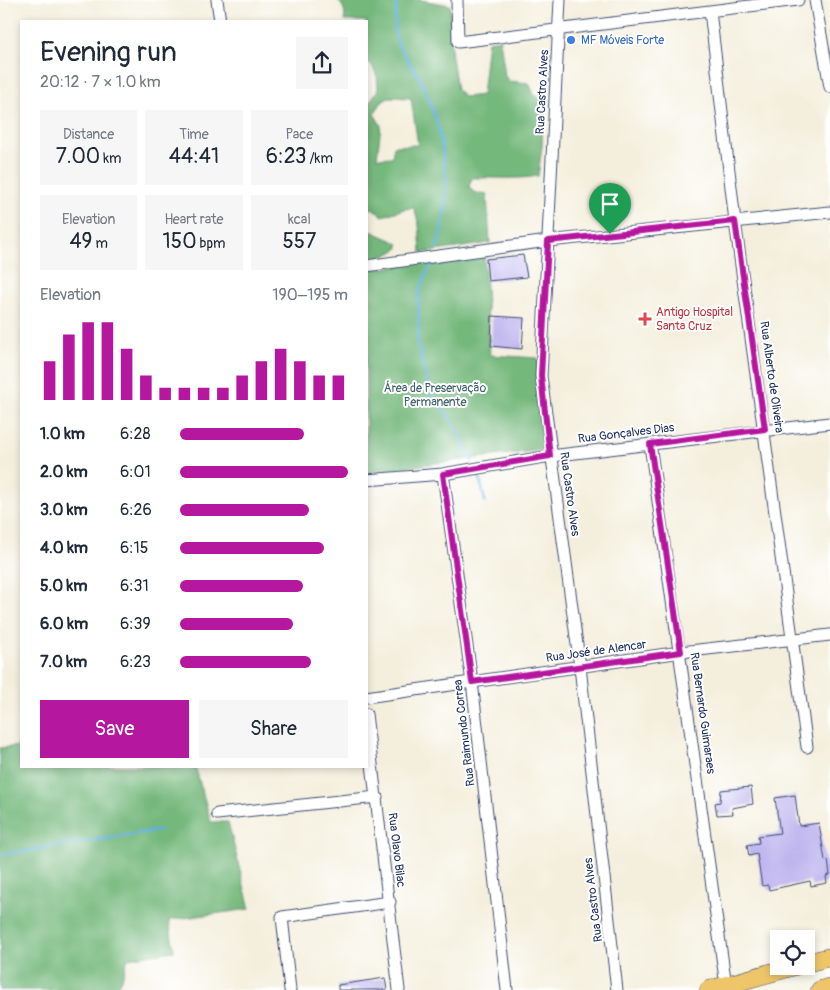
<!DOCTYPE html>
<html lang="en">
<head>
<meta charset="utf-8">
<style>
  :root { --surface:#fff; --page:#f6f6f7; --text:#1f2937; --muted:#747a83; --accent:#b5179e }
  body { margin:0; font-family:Pangolin,sans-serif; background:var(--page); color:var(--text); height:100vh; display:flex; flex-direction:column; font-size:19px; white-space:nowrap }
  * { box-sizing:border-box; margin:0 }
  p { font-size:16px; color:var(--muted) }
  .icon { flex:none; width:28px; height:28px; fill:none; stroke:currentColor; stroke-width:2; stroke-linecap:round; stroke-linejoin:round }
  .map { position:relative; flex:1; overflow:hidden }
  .details { position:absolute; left:20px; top:20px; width:348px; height:748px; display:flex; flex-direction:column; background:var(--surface); border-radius:0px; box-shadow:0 2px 8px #0003 }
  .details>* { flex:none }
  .controls { position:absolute; left:770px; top:930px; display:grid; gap:10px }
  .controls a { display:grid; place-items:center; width:45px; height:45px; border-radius:0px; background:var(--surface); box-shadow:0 2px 8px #0003; font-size:25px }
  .pin { position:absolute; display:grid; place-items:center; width:42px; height:42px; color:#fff; margin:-51px -21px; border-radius:50% 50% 50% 0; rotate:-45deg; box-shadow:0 0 5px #0007 }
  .pin .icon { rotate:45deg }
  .round { display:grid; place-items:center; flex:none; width:52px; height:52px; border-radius:0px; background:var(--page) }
  .head { display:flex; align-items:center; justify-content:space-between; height:85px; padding:0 20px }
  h1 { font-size:28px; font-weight:600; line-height:38px }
  .figures { display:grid; grid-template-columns:repeat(3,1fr); gap:8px; height:85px; padding:5px 20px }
  .figures div { display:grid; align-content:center; border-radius:0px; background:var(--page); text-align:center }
  .figures b { font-size:21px; font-weight:600 }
  .figures small { font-size:14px; font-weight:400 }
  .figures p { font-size:14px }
  .chart { height:140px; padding:10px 20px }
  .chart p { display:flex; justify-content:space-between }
  .chart svg { width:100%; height:90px; margin-top:5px; stroke:var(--accent); stroke-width:6 }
  .primary-button { display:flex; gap:10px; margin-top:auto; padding:10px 20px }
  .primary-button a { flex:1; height:58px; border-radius:0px; background:var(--accent); color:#fff; font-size:20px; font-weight:600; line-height:58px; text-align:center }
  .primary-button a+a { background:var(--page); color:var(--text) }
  ul { padding:0 20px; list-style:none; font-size:16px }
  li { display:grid; grid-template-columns:80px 60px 1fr; align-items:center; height:38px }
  li i { height:12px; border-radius:6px; background:var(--accent) }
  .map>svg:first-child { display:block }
  .forest { fill:#74b87b; stroke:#48746c; fill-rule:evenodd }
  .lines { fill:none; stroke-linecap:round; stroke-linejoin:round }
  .stream { stroke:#60b0da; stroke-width:3 }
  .building { fill:#bfb5ef }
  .street-casing { stroke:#3c4c71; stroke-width:13 }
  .primary-casing { stroke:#3c4c71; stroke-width:19 }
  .street { stroke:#fff; stroke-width:11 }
  .primary { stroke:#eec569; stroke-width:18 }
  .route-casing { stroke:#fff; stroke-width:10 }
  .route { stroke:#b5179e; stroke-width:6 }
  .shop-dot { fill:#3f7fe0; stroke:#fff; stroke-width:2 }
  .health-dot { fill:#e0444e; stroke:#fff; stroke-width:2 }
  .labels { text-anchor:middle; stroke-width:4; stroke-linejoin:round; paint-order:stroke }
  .shop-label { font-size:12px; fill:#366cbe; stroke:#fff; text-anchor:start }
  .street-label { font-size:12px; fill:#1b2f5e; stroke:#fff }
  .health-label { font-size:12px; fill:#be3a42; stroke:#fff; text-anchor:start }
  .park-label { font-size:12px; fill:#3e616d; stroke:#fff }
</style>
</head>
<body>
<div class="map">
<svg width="830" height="990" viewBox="0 0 830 990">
  <rect width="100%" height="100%" fill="#fff"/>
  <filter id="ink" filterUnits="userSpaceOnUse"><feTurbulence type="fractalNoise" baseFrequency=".02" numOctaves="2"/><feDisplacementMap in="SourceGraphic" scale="10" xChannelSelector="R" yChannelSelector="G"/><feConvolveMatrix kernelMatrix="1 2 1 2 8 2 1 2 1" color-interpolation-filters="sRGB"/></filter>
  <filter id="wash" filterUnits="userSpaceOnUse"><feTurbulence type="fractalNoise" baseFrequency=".0096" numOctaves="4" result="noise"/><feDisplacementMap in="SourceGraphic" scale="20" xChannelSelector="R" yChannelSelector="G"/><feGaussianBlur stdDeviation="1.12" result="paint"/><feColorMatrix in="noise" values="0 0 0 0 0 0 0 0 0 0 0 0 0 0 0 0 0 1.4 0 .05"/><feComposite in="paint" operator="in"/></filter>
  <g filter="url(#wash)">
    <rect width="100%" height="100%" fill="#f4efdd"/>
    <path class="forest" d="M 337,0 L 420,0 L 450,5 L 451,50 L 457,90 L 465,97 L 482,95 L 488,41 L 500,39 L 505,76 L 509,81 L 529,83 L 534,95 L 544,100 L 542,147 L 538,176 C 516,180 494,177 472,178 L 469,186 L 473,192 L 487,195 L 490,243 L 421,253 L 419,225 L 414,208 L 404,209 L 383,216 L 372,208 L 366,211 L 366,109 L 378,89 L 377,77 L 372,65 L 366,60 L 366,21 L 344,21 C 346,12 344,6 337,0 ZM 389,97 L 411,98 L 418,145 L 394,146 L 392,157 L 377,158 L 381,125 L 374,114 L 381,103 Z
      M 366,229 L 398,243 L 399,248 L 385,256 L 366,258 Z
      M 484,255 L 490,355 L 538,358 L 545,446 L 542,450 L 366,472 L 366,270 Z
      M 21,746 L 21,766 L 195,766 L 211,822 L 228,822 L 250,909 L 169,920 L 174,951 L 128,958 L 122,979 L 115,990 L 0,990 L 0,748 Z"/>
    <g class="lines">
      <path class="stream" d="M 397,0 C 396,11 393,28 396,38 C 401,53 413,67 421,81 C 444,126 455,200 436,248
        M 430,265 L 419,293 L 418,344 L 429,389 L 455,426 L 472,461
        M 479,476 L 485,501
        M 0,855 L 160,830"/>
    </g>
    <g id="blocks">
      <path class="building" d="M 523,255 L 527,277 L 488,281 L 486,259 Z
        M 492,316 L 524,318 L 522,349 L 491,346 Z
        M 751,787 L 753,804 L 732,808 L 733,814 L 717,815 L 715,803 L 720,802 L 721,790 Z
        M 795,795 L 799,826 L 819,823 L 825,861 L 828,860 L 830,875 L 826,876 L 827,883 L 811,886 L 810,881 L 769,890 L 768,885 L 762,886 L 757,854 L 749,856 L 747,845 L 759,843 L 758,836 L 780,833 L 775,798 Z
        M 385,978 L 387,990 L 338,990 L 338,985 Z"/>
    </g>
  </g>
  <g filter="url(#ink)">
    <use href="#blocks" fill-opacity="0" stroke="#3c4c71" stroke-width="1"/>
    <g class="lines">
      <g class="street-casing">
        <path id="street" d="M 217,0 L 220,21
          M 457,0 L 458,42 L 798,0
          M 560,0 L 541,376 L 580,667 L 617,990
          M 815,0 L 830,87
          M 710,11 L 735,221 L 807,747
          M 366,266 L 548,241 L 830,212
          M 650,444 L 726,986
          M 443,474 L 472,682 L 507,990
          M 366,480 L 443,474 L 550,456 L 830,423
          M 366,697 L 681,652 L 830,635
          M 366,714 L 399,990
          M 217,814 L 377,797
          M 290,990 L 282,917 L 390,902"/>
      </g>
      <g class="primary-casing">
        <path id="primary" d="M 806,963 L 830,957
          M 709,990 L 795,966
          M 820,990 L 830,987"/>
      </g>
      <use href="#street" class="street"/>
      <use href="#primary" class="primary"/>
    </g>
  </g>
  <g class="lines" filter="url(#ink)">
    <g class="route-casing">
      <path id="route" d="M 735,221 L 765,429 L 650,444 L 681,652 L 472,682 L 443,474 L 550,456 L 541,376 L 548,241 Z"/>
    </g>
    <use href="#route" class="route"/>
  </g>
  <circle class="shop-dot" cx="571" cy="40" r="5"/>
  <path class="health-dot" d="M642.5 311.5h5v5h5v5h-5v5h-5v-5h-5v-5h5z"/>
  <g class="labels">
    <g class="shop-label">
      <text x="581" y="44">MF Móveis Forte</text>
    </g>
    <g class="street-label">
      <text transform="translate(542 92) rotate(-87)" y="4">Rua Castro Alves</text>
      <text transform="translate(772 377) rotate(82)" y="4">Rua Alberto de Oliveira</text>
      <text transform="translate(626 433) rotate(-7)" y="4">Rua Gonçalves Dias</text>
      <text transform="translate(570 494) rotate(82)" y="4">Rua Castro Alves</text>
      <text transform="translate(596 651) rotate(-8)" y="4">Rua José de Alencar</text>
      <text transform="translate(703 713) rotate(82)" y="4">Rua Bernardo Guimaraes</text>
      <text transform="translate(464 733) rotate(-97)" y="4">Rua Raimundo Correa</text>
      <text transform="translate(397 850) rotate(83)" y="4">Rua Olavo Bilac</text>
      <text transform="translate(593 900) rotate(-97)" y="4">Rua Castro Alves</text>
    </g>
    <g class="health-label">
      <text x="656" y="316">Antigo Hospital<tspan x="656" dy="14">Santa Cruz</tspan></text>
    </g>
    <g class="park-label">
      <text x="435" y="392">Área de Preservação<tspan x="435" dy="14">Permanente</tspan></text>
    </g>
  </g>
</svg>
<div class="controls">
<a><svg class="icon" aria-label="locate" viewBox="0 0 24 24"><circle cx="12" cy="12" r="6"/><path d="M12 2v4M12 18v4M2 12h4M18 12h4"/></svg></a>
</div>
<div class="pin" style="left:610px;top:234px;background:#1e9e55"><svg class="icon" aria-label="arrive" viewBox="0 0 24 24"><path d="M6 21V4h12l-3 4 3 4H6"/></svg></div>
<section class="details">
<div class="head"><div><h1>Evening run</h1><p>20:12 · 7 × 1.0 km</p></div><a class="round"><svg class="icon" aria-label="share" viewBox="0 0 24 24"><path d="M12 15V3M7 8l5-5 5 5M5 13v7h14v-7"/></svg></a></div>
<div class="figures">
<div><p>Distance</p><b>7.00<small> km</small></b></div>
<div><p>Time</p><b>44:41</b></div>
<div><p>Pace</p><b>6:23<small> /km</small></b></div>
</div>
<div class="figures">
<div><p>Elevation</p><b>49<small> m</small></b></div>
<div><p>Heart rate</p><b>150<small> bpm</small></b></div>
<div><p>kcal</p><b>557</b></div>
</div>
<div class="chart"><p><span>Elevation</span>190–195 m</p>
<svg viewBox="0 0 160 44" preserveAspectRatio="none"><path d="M5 44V25M15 44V12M25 44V6M35 44V6M45 44V19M55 44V32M65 44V38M75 44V38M85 44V38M95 44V38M105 44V32M115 44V25M125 44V19M135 44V25M145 44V32M155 44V32"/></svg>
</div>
<ul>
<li><b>1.0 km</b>6:28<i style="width:74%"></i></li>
<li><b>2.0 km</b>6:01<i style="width:100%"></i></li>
<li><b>3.0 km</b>6:26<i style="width:77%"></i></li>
<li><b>4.0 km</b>6:15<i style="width:86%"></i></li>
<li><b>5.0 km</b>6:31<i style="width:73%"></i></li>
<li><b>6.0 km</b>6:39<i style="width:67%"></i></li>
<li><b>7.0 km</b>6:23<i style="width:78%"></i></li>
</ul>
<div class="primary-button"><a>Save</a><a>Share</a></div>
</section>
</div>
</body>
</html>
